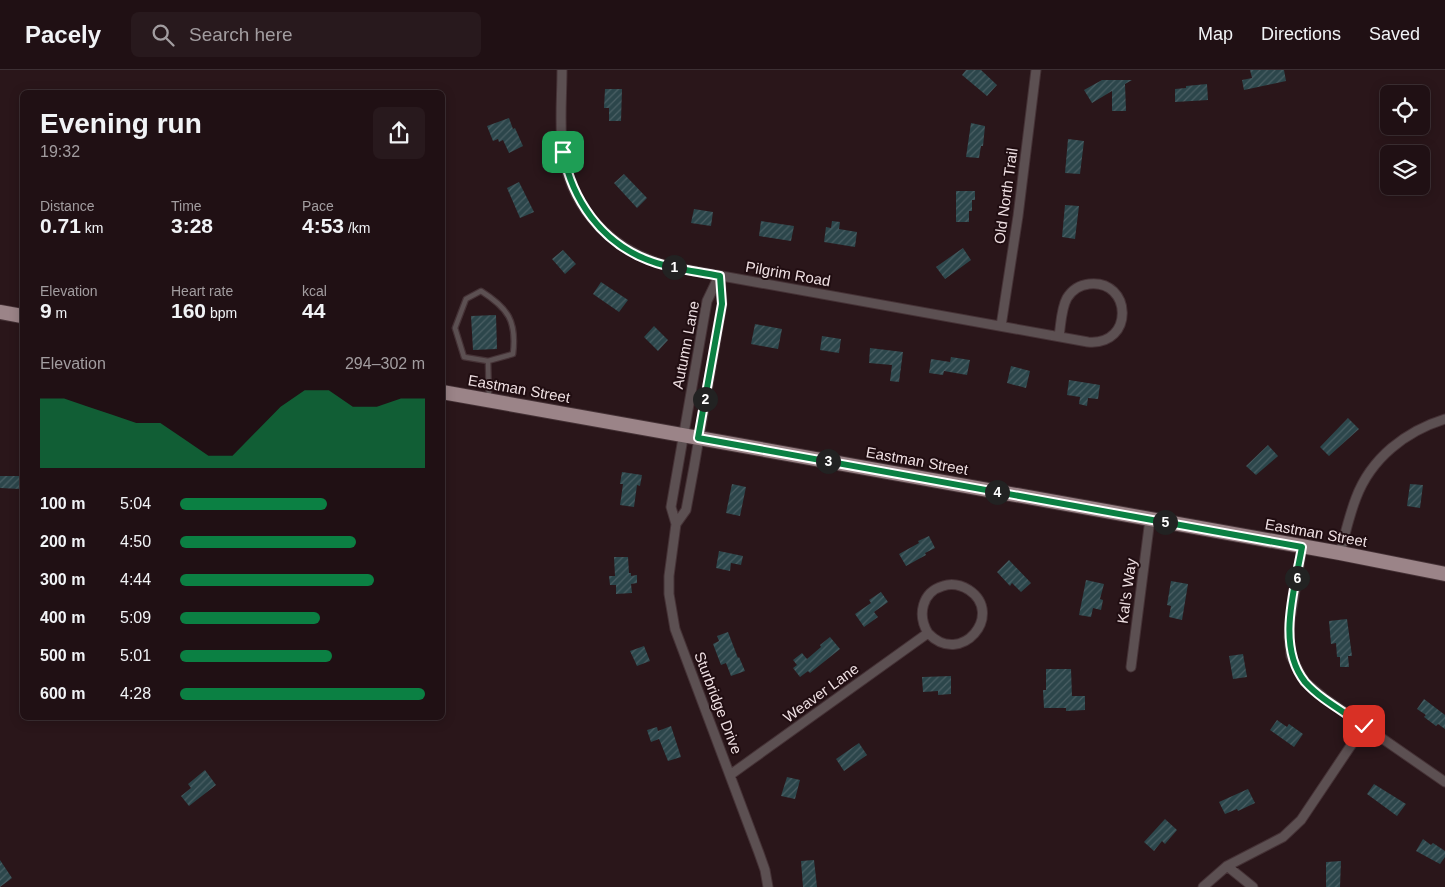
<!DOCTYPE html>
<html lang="en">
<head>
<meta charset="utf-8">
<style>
  :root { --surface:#201014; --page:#28191d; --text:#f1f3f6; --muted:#a29da0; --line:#3d3034; --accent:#0b8043 }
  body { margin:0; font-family:Helvetica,sans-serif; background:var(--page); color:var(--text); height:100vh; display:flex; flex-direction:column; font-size:19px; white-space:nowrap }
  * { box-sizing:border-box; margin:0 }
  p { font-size:16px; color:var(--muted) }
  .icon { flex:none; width:28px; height:28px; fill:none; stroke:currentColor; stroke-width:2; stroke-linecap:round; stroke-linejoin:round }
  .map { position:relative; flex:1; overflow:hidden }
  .drawer { position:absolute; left:20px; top:20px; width:425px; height:630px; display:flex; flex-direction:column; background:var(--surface); border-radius:8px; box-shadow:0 2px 12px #0003,0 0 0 1px var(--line) }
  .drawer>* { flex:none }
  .tools { position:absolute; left:1380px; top:15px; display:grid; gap:10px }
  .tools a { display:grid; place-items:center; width:50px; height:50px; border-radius:8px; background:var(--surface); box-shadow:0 2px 12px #0003,0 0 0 1px var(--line); font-size:25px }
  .pin { position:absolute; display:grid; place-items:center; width:42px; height:42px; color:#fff; margin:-21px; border-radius:10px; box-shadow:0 2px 8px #0006 }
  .km { position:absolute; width:25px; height:25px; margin:-12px; border-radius:50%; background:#222; color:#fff; font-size:14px; line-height:25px; text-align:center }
  .round { display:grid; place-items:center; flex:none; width:52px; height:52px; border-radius:8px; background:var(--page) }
  .head { display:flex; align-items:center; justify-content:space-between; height:85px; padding:0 20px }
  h1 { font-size:28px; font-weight:700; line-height:38px }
  .figures { display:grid; grid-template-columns:repeat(3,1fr); gap:8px; height:85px; padding:5px 20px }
  .figures div { display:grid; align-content:center }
  .figures b { font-size:21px; font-weight:700 }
  .figures small { font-size:14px; font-weight:400 }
  .figures p { font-size:14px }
  .chart { height:140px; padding:10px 20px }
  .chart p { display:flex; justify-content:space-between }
  .chart svg { width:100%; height:90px; margin-top:5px; fill:var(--accent); opacity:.7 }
  ul { padding:0 20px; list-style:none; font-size:16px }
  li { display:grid; grid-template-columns:80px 60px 1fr; align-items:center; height:38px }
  li i { height:12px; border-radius:6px; background:var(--accent) }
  header { display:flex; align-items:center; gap:30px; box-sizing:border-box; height:70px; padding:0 25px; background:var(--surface); border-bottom:1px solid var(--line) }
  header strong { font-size:24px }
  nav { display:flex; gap:28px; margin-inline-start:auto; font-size:18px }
  .search { width:350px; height:45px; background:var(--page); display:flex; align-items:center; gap:12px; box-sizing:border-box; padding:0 18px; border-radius:8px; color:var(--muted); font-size:19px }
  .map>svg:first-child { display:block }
  .building { fill:url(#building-hatch) }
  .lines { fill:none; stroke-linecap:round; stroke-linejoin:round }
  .service-casing { stroke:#453236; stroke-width:7 }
  .minor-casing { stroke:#453236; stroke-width:11 }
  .primary-casing { stroke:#453236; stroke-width:16 }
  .service { stroke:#5c5052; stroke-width:4.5 }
  .minor { stroke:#5c5052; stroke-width:9 }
  .primary { stroke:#9b8488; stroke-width:14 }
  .route-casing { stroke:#fff; stroke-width:10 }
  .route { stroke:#0b8043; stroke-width:6 }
  .labels { text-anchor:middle; stroke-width:4; stroke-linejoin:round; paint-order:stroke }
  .street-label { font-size:15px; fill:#eedfe2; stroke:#200d11 }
</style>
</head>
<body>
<header>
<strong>Pacely</strong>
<div class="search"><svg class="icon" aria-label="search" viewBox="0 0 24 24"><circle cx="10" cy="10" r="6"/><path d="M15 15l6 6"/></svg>Search here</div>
<nav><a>Map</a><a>Directions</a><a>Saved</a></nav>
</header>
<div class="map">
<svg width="1445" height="817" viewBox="0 0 1445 817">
  <defs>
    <pattern id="building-hatch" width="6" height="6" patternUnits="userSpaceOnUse" patternTransform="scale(1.25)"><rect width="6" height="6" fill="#2c464b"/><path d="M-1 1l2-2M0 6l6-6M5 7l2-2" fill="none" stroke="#4b6065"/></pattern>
  </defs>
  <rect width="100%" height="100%" fill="#2a161a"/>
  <path class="building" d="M 966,0 L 981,0 L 997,15 L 987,26 L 962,5 Z
    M 1250,0 L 1284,0 L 1286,11 L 1244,20 L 1242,10 L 1252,8 Z
    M 1102,10 L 1132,10 L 1125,14 L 1126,41 L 1112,41 L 1112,21 L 1092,33 L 1084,20 Z
    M 1207,14 L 1208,30 L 1175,32 L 1175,19 L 1186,18 L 1186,16 Z
    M 605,19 L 622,19 L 621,51 L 609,51 L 609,38 L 604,38 Z
    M 509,48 L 513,59 L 515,58 L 523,76 L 509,83 L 503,70 L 499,72 L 498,69 L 493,71 L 487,56 Z
    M 971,53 L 985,56 L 983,76 L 981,76 L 979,88 L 966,87 Z
    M 1068,69 L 1084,71 L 1080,104 L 1065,103 Z
    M 624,104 L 647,128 L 637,138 L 614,113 Z
    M 519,112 L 534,142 L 520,148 L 507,118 Z
    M 956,121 L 975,121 L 975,130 L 972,130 L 972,141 L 969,141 L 969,152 L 956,152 Z
    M 1065,135 L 1079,136 L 1075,169 L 1062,167 Z
    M 694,139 L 713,142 L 711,156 L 691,153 Z
    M 761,151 L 794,156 L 791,171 L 759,166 Z
    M 832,151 L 840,152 L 839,159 L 857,162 L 855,177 L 824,172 L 826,157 L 831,158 Z
    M 963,178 L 971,190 L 945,209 L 936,197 Z
    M 563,180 L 576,194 L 565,204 L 552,189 Z
    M 601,212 L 628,230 L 619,242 L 593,224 Z
    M 496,245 L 497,279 L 473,280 L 471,246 Z
    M 755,254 L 782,259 L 778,279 L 751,274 Z
    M 654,256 L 668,270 L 658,281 L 644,267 Z
    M 822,266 L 841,269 L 839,283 L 820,280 Z
    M 870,278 L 903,282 L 899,312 L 890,311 L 892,295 L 869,293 Z
    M 951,287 L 970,290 L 967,305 L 944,301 L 943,305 L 929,303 L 931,289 L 950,292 Z
    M 1011,296 L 1030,301 L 1026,318 L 1007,313 Z
    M 1069,310 L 1100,315 L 1098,329 L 1088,328 L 1087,336 L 1079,334 L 1080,327 L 1067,325 Z
    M 1348,348 L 1359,359 L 1329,386 L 1320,377 Z
    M 1268,375 L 1278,386 L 1256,405 L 1246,396 Z
    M 622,402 L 642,405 L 640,416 L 637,415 L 634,437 L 620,435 L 623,414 L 620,414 Z
    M 0,406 L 21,406 L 20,419 L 0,418 Z
    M 732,414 L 746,417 L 740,446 L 726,443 Z
    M 1410,414 L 1423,415 L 1420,438 L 1407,436 Z
    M 929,466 L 935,478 L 925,483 L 926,485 L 906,496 L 899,484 L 919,473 L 918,471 Z
    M 719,481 L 743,486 L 741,495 L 731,493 L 730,501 L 716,498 Z
    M 614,487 L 628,487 L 629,503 L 631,503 L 631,506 L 637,505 L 637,513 L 631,514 L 632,523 L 616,524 L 616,515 L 610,515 L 609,506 L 615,506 Z
    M 1009,490 L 1031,513 L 1021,522 L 1012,513 L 1010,516 L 997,502 Z
    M 1086,510 L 1104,514 L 1100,529 L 1103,530 L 1101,540 L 1093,538 L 1091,547 L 1079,545 Z
    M 1171,511 L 1188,514 L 1182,550 L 1169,547 L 1171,536 L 1167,535 Z
    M 881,522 L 888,532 L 874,542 L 878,547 L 864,557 L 855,544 L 871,533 L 869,530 Z
    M 1347,549 L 1352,586 L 1348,586 L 1349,597 L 1340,597 L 1340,587 L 1337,587 L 1336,573 L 1331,574 L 1329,551 Z
    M 728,562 L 738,588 L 739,587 L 745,601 L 731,606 L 726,593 L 721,595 L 713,574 L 719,571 L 717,566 Z
    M 830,567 L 840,579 L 810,603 L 808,601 L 800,607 L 793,598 L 797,595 L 793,590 L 802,583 L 807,589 L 821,577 L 820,575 Z
    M 644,576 L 650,591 L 637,596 L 630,581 Z
    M 1243,584 L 1247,607 L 1233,609 L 1229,586 Z
    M 1046,599 L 1071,599 L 1072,626 L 1085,626 L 1085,640 L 1066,641 L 1066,638 L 1044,638 L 1043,620 L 1046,620 Z
    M 951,606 L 951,624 L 938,625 L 938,621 L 923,622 L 922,607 Z
    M 1424,629 L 1445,645 L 1445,659 L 1438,654 L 1436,656 L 1424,647 L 1426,645 L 1417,639 Z
    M 1277,650 L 1287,657 L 1289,654 L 1303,664 L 1294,677 L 1270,660 Z
    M 671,656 L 681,687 L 668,691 L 659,669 L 651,672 L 647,660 L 657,657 L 658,661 Z
    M 859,673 L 867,685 L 844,701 L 836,689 Z
    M 205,700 L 216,715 L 189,736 L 181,726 L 191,718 L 188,714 Z
    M 787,707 L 800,710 L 795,729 L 781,726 Z
    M 1374,714 L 1406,734 L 1397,746 L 1367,724 Z
    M 1248,719 L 1255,733 L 1238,741 L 1237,739 L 1225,744 L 1219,732 Z
    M 1165,749 L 1177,760 L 1165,774 L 1162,771 L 1154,781 L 1144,772 Z
    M 1423,769 L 1431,775 L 1433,773 L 1445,781 L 1445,787 L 1440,794 L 1416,781 Z
    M 0,790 L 12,808 L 0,817 Z
    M 814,790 L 817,817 L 803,817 L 801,791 Z
    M 1341,791 L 1340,817 L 1326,817 L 1326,792 Z"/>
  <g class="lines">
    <g class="service-casing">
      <path id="service" d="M 488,291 L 513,284 C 517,251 508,238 481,221 L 466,229 L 455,258 L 464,287 L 488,291 L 489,329"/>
    </g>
    <g class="minor-casing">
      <path id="minor" d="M 562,0 C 562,27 559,57 563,84 C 573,143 615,183 672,197 L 1088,272 C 1135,276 1132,209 1089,214 C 1080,215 1072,220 1067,228 C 1061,239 1061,254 1059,266
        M 719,206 L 707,231 L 671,437 L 676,454 L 669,506 L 669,524 L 675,559 L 759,783 L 765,800 L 768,817
        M 1001,256 L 1018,146 L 1036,0
        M 676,454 L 686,440 L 694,397 L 722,234 L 720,206
        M 1302,477 L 1290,550 L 1289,567 L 1291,586 L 1300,604 L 1305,612 L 1324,628 L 1445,712
        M 1340,483 C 1345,465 1349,446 1356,428 C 1371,388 1406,361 1445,349
        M 1131,597 L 1150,449
        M 730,705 L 928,563 C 917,545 922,522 943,516 C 952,513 961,515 969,520 C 1005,544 961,598 928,563
        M 1227,796 L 1253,817
        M 1203,817 L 1227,796 L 1283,767 L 1301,750 L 1364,656"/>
    </g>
    <g class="primary-casing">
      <path id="primary" d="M 0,242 L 22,246
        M 442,322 L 1340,483 L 1445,504"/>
    </g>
    <use href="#service" class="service"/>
    <use href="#minor" class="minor"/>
    <use href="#primary" class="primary"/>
  </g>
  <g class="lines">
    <g class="route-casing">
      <path id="route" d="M 563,82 C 572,130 601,172 648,190 C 670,199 696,201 720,206 L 722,234 L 698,368 L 1302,477 C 1295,518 1276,576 1305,612 C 1321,630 1345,642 1364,656"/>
    </g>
    <use href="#route" class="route"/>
  </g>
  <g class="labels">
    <g class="street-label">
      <text transform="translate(1006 126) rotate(-82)" y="5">Old North Trail</text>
      <text transform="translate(788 204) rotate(10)" y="5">Pilgrim Road</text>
      <text transform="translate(686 275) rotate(-79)" y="5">Autumn Lane</text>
      <text transform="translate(519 319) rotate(10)" y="5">Eastman Street</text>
      <text transform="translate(917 391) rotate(10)" y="5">Eastman Street</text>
      <text transform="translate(1316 463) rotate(10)" y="5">Eastman Street</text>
      <text transform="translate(1127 521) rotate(-82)" y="5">Kal's Way</text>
      <text transform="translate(821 623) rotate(-36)" y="5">Weaver Lane</text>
      <text transform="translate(718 633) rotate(69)" y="5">Sturbridge Drive</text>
    </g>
  </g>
</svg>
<div class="tools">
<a><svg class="icon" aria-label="locate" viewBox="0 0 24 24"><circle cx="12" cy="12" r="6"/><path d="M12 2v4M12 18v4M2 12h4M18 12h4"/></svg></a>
<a><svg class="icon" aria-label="layers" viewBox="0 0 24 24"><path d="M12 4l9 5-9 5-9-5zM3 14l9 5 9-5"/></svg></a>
</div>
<div class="pin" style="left:563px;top:82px;background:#1e9e55"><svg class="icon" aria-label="arrive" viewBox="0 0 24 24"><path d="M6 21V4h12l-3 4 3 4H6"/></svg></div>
<div class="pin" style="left:1364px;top:656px;background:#d93025"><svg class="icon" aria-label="check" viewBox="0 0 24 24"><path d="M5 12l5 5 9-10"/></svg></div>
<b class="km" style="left:674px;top:197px">1</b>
<b class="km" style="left:705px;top:329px">2</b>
<b class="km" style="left:828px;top:391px">3</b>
<b class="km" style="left:997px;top:422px">4</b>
<b class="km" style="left:1165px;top:452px">5</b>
<b class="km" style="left:1297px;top:508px">6</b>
<section class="drawer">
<div class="head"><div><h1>Evening run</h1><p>19:32</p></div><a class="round"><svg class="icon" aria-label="share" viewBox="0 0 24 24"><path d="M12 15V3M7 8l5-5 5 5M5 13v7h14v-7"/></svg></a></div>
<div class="figures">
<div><p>Distance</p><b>0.71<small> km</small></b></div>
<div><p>Time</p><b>3:28</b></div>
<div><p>Pace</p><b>4:53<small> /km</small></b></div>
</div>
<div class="figures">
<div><p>Elevation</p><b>9<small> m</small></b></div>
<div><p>Heart rate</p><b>160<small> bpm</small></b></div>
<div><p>kcal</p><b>44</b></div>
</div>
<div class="chart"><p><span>Elevation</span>294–302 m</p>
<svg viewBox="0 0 160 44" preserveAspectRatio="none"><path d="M0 44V10L10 10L20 14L30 18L40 22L50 22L60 30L70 38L80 38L90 26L100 14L110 6L120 6L130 14L140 14L150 10L160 10V44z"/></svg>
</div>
<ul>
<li><b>100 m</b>5:04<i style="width:60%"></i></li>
<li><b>200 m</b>4:50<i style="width:72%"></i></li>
<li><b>300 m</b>4:44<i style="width:79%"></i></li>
<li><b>400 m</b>5:09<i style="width:57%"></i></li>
<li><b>500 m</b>5:01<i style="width:62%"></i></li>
<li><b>600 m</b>4:28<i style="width:100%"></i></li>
</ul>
</section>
</div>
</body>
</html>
